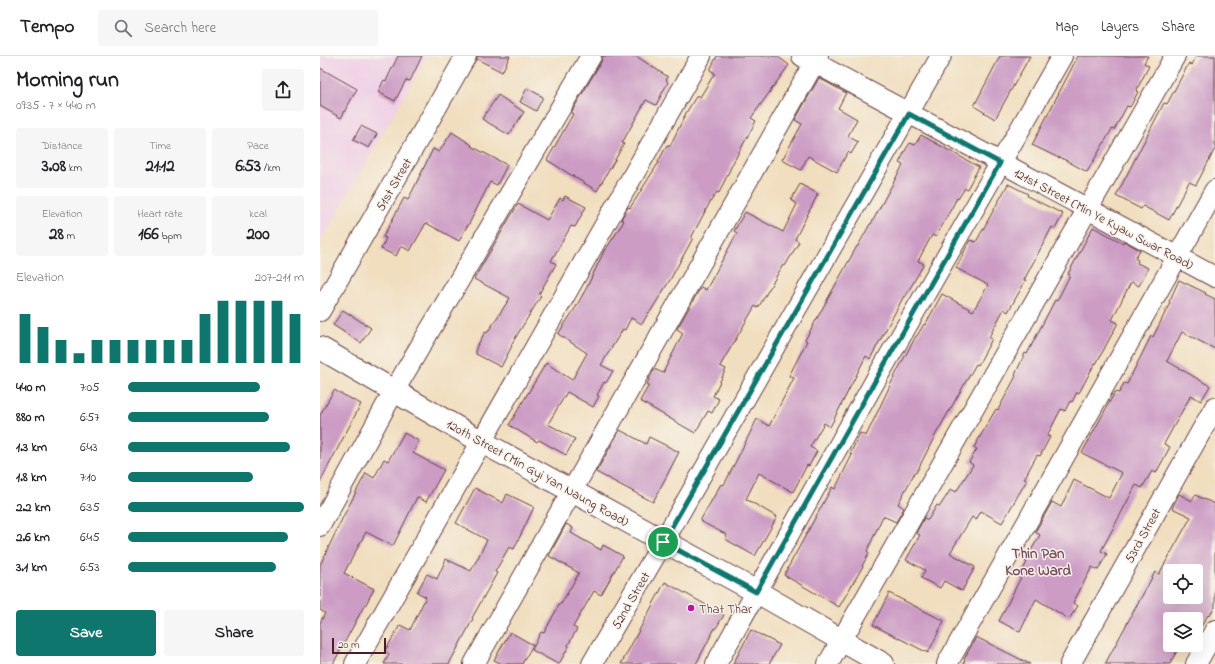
<!DOCTYPE html>
<html lang="en">
<head>
<meta charset="utf-8">
<style>
  :root { --surface:#fff; --page:#f6f6f6; --text:#202124; --muted:#757577; --line:#e0e0e0; --accent:#0f766e }
  body { margin:0; font-family:"Indie Flower",sans-serif; background:var(--page); color:var(--text); height:100vh; display:flex; flex-direction:column; font-size:15px; white-space:nowrap }
  * { box-sizing:border-box; margin:0 }
  p { font-size:13px; color:var(--muted) }
  .icon { flex:none; width:22px; height:22px; fill:none; stroke:currentColor; stroke-width:2; stroke-linecap:round; stroke-linejoin:round }
  .map { position:relative; flex:1; overflow:hidden }
  .details { display:flex; flex-direction:column; background:var(--surface); width:320px }
  .details>* { flex:none }
  .fabs { position:absolute; left:843px; top:508px; display:grid; gap:8px }
  .fabs a { display:grid; place-items:center; width:40px; height:40px; border-radius:4px; background:var(--surface); box-shadow:0 4px 16px #0002; font-size:20px }
  .scale { position:absolute; left:12px; bottom:10px; width:54px; box-sizing:border-box; padding-left:4px; border:2px solid #4a1f2b; border-top:0; font-size:11px; line-height:14px; white-space:nowrap; color:#4a1f2b; -webkit-text-stroke:3px #f7f3e8; paint-order:stroke }
  .pin { position:absolute; display:grid; place-items:center; width:34px; height:34px; color:#fff; margin:-17px; border:2px solid #fff; border-radius:50%; box-shadow:0 1px 4px #0007 }
  .round { display:grid; place-items:center; flex:none; width:42px; height:42px; border-radius:4px; background:var(--page) }
  .summary { display:flex; align-items:center; justify-content:space-between; height:68px; padding:0 16px }
  h1 { font-size:22px; font-weight:700; line-height:30px }
  .figures { display:grid; grid-template-columns:repeat(3,1fr); gap:6px; height:68px; padding:4px 16px }
  .figures div { display:grid; align-content:center; border-radius:4px; background:var(--page); text-align:center }
  .figures b { font-size:17px; font-weight:700 }
  .figures small { font-size:11px; font-weight:400 }
  .figures p { font-size:11px }
  .chart { height:112px; padding:8px 16px }
  .chart p { display:flex; justify-content:space-between }
  .chart svg { width:100%; height:72px; margin-top:4px; stroke:var(--accent); stroke-width:6 }
  .cta { display:flex; gap:8px; margin-top:auto; padding:8px 16px }
  .cta a { flex:1; height:46px; border-radius:4px; background:var(--accent); color:#fff; font-size:16px; font-weight:700; line-height:46px; text-align:center }
  .cta a+a { background:var(--page); color:var(--text) }
  ul { padding:0 16px; list-style:none; font-size:13px }
  li { display:grid; grid-template-columns:64px 48px 1fr; align-items:center; height:30px }
  li i { height:10px; border-radius:5px; background:var(--accent) }
  header { display:flex; align-items:center; gap:24px; box-sizing:border-box; height:56px; padding:0 20px; background:var(--surface); border-bottom:1px solid var(--line) }
  header strong { font-size:19px }
  nav { display:flex; gap:22px; margin-inline-start:auto; font-size:14px }
  .search { width:280px; height:36px; background:var(--page); display:flex; align-items:center; gap:10px; box-sizing:border-box; padding:0 14px; border-radius:4px; color:var(--muted); font-size:15px }
  main { display:flex; flex:1; min-height:0 }
  .map>svg:first-child { display:block }
  .built { fill:#efd0e6 }
  .building { fill:#cc9cc5; fill-rule:evenodd }
  .lines { fill:none; stroke-linecap:round; stroke-linejoin:round }
  .minor-casing { stroke:#633c41; stroke-width:22 }
  .secondary-casing { stroke:#633c41; stroke-width:24 }
  .minor { stroke:#fff; stroke-width:20 }
  .secondary { stroke:#fff; stroke-width:22 }
  .route-casing { stroke:#fff; stroke-width:8 }
  .route { stroke:#0f766e; stroke-width:5 }
  .poi-dot { fill:#b5179e; stroke:#f7f3e8; stroke-width:1.5 }
  .labels { text-anchor:middle; stroke-width:3; stroke-linejoin:round; paint-order:stroke }
  .street-label { font-size:13px; fill:#4a1f2b; stroke:#f7f3e8 }
  .poi-label { font-size:13px; fill:#4a1f2b; stroke:#f7f3e8; text-anchor:start }
  .quarter-label { font-size:15px; font-weight:bold; fill:#784b61; stroke:#f7f3e8 }
</style>
</head>
<body>
<header>
<strong>Tempo</strong>
<div class="search"><svg class="icon" aria-label="search" viewBox="0 0 24 24"><circle cx="10" cy="10" r="6"/><path d="M15 15l6 6"/></svg>Search here</div>
<nav><a>Map</a><a>Layers</a><a>Share</a></nav>
</header>
<main>
<section class="details">
<div class="summary"><div><h1>Morning run</h1><p>09:35 · 7 × 440 m</p></div><a class="round"><svg class="icon" aria-label="share" viewBox="0 0 24 24"><path d="M12 15V3M7 8l5-5 5 5M5 13v7h14v-7"/></svg></a></div>
<div class="figures">
<div><p>Distance</p><b>3.08<small> km</small></b></div>
<div><p>Time</p><b>21:12</b></div>
<div><p>Pace</p><b>6:53<small> /km</small></b></div>
</div>
<div class="figures">
<div><p>Elevation</p><b>28<small> m</small></b></div>
<div><p>Heart rate</p><b>166<small> bpm</small></b></div>
<div><p>kcal</p><b>200</b></div>
</div>
<div class="chart"><p><span>Elevation</span>207–211 m</p>
<svg viewBox="0 0 160 44" preserveAspectRatio="none"><path d="M5 44V14M15 44V22M25 44V30M35 44V38M45 44V30M55 44V30M65 44V30M75 44V30M85 44V30M95 44V30M105 44V14M115 44V6M125 44V6M135 44V6M145 44V6M155 44V14"/></svg>
</div>
<ul>
<li><b>440 m</b>7:05<i style="width:75%"></i></li>
<li><b>880 m</b>6:57<i style="width:80%"></i></li>
<li><b>1.3 km</b>6:43<i style="width:92%"></i></li>
<li><b>1.8 km</b>7:10<i style="width:71%"></i></li>
<li><b>2.2 km</b>6:35<i style="width:100%"></i></li>
<li><b>2.6 km</b>6:45<i style="width:91%"></i></li>
<li><b>3.1 km</b>6:53<i style="width:84%"></i></li>
</ul>
<div class="cta"><a>Save</a><a>Share</a></div>
</section>
<div class="map">
<svg width="895" height="608" viewBox="0 0 895 608">
  <rect width="100%" height="100%" fill="#f7f3e8"/>
  <filter id="ink" filterUnits="userSpaceOnUse"><feTurbulence type="fractalNoise" baseFrequency=".025" numOctaves="2"/><feDisplacementMap in="SourceGraphic" scale="8" xChannelSelector="R" yChannelSelector="G"/><feConvolveMatrix kernelMatrix="1 2 1 2 8 2 1 2 1" color-interpolation-filters="sRGB"/></filter>
  <filter id="wash" filterUnits="userSpaceOnUse"><feTurbulence type="fractalNoise" baseFrequency=".012" numOctaves="4" result="noise"/><feDisplacementMap in="SourceGraphic" scale="16" xChannelSelector="R" yChannelSelector="G"/><feGaussianBlur stdDeviation="0.9" result="paint"/><feColorMatrix in="noise" values="0 0 0 0 0 0 0 0 0 0 0 0 0 0 0 0 0 1.4 0 .05"/><feComposite in="paint" operator="in"/></filter>
  <g filter="url(#wash)">
    <rect width="100%" height="100%" fill="#f1debf"/>
    <path class="built" d="M 0,0 L 107,0 L 0,187 Z"/>
    <g id="blocks">
      <path class="building" d="M 78,0 L 102,0 L 90,25 L 86,24 L 75,45 L 58,36 L 64,24 L 66,25 Z
        M 157,0 L 190,0 L 182,16 L 157,3 Z
        M 282,0 L 316,0 L 348,21 L 346,24 L 348,26 L 336,49 L 326,44 L 302,87 L 304,88 L 277,135 L 227,104 L 253,58 L 251,57 L 281,6 Z
        M 397,0 L 457,0 L 469,9 L 431,62 L 436,65 L 413,107 L 399,137 L 397,136 L 389,148 L 371,182 L 373,182 L 350,224 L 330,256 L 329,256 L 322,268 L 311,262 L 305,274 L 303,273 L 281,309 L 293,315 L 286,327 L 284,326 L 277,339 L 279,340 L 273,351 L 247,336 L 228,368 L 255,383 L 246,399 L 219,384 L 217,386 L 189,369 L 226,307 L 252,324 L 267,297 L 238,278 L 256,251 L 268,229 L 285,193 L 286,193 L 304,165 L 301,163 L 308,151 L 310,152 L 339,106 L 338,106 L 347,89 L 350,90 L 366,57 L 377,39 L 380,41 L 395,17 L 390,14 Z
        M 680,0 L 710,0 L 675,63 L 654,50 Z
        M 758,0 L 828,0 L 824,7 L 829,10 L 816,35 L 818,36 L 810,51 L 807,50 L 794,74 L 792,73 L 767,116 L 740,101 L 739,102 L 712,89 Z
        M 876,0 L 895,0 L 895,93 L 876,129 L 869,126 L 849,164 L 823,150 L 821,153 L 796,140 L 844,47 L 847,48 L 869,7 L 872,9 Z
        M 0,12 L 37,33 L 21,62 L 0,50 Z
        M 499,22 L 526,37 L 518,52 L 537,63 L 528,80 L 538,86 L 531,98 L 528,96 L 517,116 L 488,100 L 481,114 L 462,104 L 482,68 L 475,64 Z
        M 207,32 L 223,41 L 216,55 L 200,46 Z
        M 178,39 L 204,56 L 189,79 L 162,63 Z
        M 41,70 L 57,78 L 49,92 L 33,84 Z
        M 132,76 L 152,89 L 151,90 L 187,109 L 177,129 L 170,126 L 148,170 L 147,170 L 139,185 L 106,167 L 90,195 L 81,190 L 76,200 L 61,193 L 66,182 L 63,181 L 84,142 L 88,144 L 113,93 L 119,96 Z
        M 601,79 L 659,111 L 647,133 L 645,132 L 638,143 L 637,142 L 616,181 L 612,179 L 598,205 L 604,208 L 585,241 L 584,240 L 550,303 L 546,300 L 510,371 L 504,367 L 490,391 L 497,395 L 489,410 L 487,409 L 473,436 L 439,417 L 426,443 L 457,461 L 435,500 L 405,483 L 407,479 L 380,465 L 401,428 L 404,429 L 437,363 L 449,370 L 474,322 L 469,320 L 487,285 L 485,284 L 537,190 L 538,190 L 550,168 L 551,168 L 566,140 L 583,109 L 579,107 L 586,93 L 590,87 L 595,89 Z
        M 480,128 L 498,138 L 475,183 L 479,186 L 465,210 L 463,209 L 438,252 L 435,250 L 400,310 L 406,313 L 393,340 L 399,343 L 392,357 L 388,355 L 375,377 L 320,345 L 329,329 L 327,328 L 334,313 L 343,317 L 363,277 L 357,273 L 381,231 L 386,234 L 417,177 L 414,175 L 425,156 L 463,176 L 477,148 L 471,144 Z
        M 688,128 L 708,138 L 707,140 L 743,158 L 735,173 L 732,171 L 704,224 L 706,224 L 688,256 L 684,253 L 669,281 L 672,283 L 658,309 L 656,308 L 616,378 L 596,417 L 595,416 L 578,448 L 584,452 L 576,466 L 563,460 L 547,495 L 549,497 L 542,510 L 543,510 L 519,551 L 464,519 L 512,431 L 515,433 L 532,399 L 530,398 L 540,377 L 546,380 L 576,317 L 596,280 L 597,280 L 604,268 L 605,269 L 622,238 L 653,255 L 668,229 L 636,212 L 650,184 L 656,186 Z
        M 245,140 L 266,151 L 255,171 L 251,170 L 231,205 L 236,208 L 219,238 L 221,240 L 191,289 L 192,290 L 181,311 L 156,298 L 156,292 L 165,276 L 167,277 L 190,242 L 154,223 L 198,148 L 227,164 L 240,142 L 243,144 Z
        M 773,171 L 803,187 L 804,185 L 820,194 L 815,202 L 818,204 L 817,207 L 828,212 L 819,230 L 811,226 L 792,264 L 798,267 L 776,308 L 775,307 L 759,337 L 757,336 L 752,346 L 750,345 L 745,355 L 741,353 L 727,380 L 730,381 L 720,400 L 717,399 L 704,423 L 707,424 L 682,467 L 661,455 L 656,464 L 652,461 L 630,497 L 655,511 L 642,535 L 624,525 L 620,532 L 601,522 L 605,514 L 586,504 L 600,479 L 596,477 L 604,462 L 608,464 L 617,449 L 620,450 L 631,433 L 636,436 L 653,409 L 649,406 L 657,393 L 654,391 L 676,353 L 678,354 L 696,320 L 695,319 L 705,297 L 707,298 L 735,244 L 737,245 L 750,219 L 748,218 Z
        M 859,224 L 886,237 L 885,238 L 895,243 L 895,293 L 862,276 L 847,305 L 890,330 L 881,345 L 871,339 L 844,388 L 850,391 L 836,417 L 832,415 L 822,432 L 816,429 L 781,495 L 787,498 L 778,514 L 772,511 L 753,547 L 758,550 L 749,563 L 716,543 L 700,576 L 679,565 L 701,521 L 700,520 L 707,506 L 705,505 L 720,479 L 715,476 L 732,446 L 741,451 L 754,424 L 789,442 L 802,417 L 762,397 L 795,336 L 799,337 L 804,327 L 807,328 L 831,280 L 833,281 L 850,247 L 849,246 Z
        M 23,254 L 51,272 L 41,287 L 13,269 Z
        M 14,334 L 41,348 L 0,426 L 0,359 Z
        M 300,374 L 326,388 L 329,381 L 359,396 L 333,446 L 276,416 Z
        M 84,377 L 99,385 L 93,397 L 124,414 L 106,446 L 97,441 L 73,490 L 46,476 L 24,517 L 54,533 L 45,550 L 44,550 L 13,608 L 0,608 L 0,567 L 5,557 L 0,554 L 0,509 L 24,459 L 46,417 L 54,422 L 64,403 L 68,405 Z
        M 155,432 L 183,447 L 187,438 L 214,451 L 194,493 L 189,491 L 175,516 L 177,517 L 152,562 L 153,563 L 129,608 L 64,608 L 69,598 L 65,595 L 80,569 L 90,574 L 106,541 L 97,536 L 107,518 L 117,523 L 126,503 L 151,515 L 167,484 L 136,467 Z
        M 859,438 L 872,445 L 875,439 L 895,448 L 895,551 L 889,560 L 888,559 L 879,574 L 876,572 L 876,563 L 850,563 L 850,589 L 860,589 L 850,608 L 785,608 L 835,516 L 839,518 L 871,461 L 852,452 ZM 850,515 L 876,515 L 876,541 L 850,541 Z
        M 246,468 L 253,472 L 251,477 L 281,494 L 283,489 L 303,500 L 281,539 L 274,535 L 253,571 L 257,573 L 248,589 L 249,590 L 239,608 L 238,608 L 212,594 L 221,576 L 224,577 L 240,547 L 241,548 L 259,517 L 229,500 Z
        M 345,526 L 404,559 L 396,572 L 395,572 L 376,608 L 301,608 Z
        M 569,537 L 624,565 L 608,597 L 553,569 Z
        M 431,574 L 460,589 L 449,608 L 413,608 Z
        M 190,576 L 213,589 L 202,608 L 182,608 L 174,604 Z
        M 656,581 L 710,608 L 643,608 L 645,604 L 644,603 Z"/>
    </g>
  </g>
  <g filter="url(#ink)">
    <use href="#blocks" fill-opacity="0" stroke="#633c41" stroke-width="1"/>
    <g class="lines">
      <g class="minor-casing">
        <path id="minor" d="M 482,0 L 895,221
          M 0,255 L 146,0
          M 0,470 L 74,335 L 271,0
          M 35,608 L 381,0
          M 154,608 L 498,0
          M 272,608 L 343,486 L 621,0
          M 396,608 L 559,318 L 742,0
          M 508,608 L 855,0
          M 627,608 L 895,134
          M 750,608 L 895,351
          M 876,608 L 895,574"/>
      </g>
      <g class="secondary-casing">
        <path id="secondary" d="M 0,292 L 162,386 L 437,536 L 563,608"/>
      </g>
      <use href="#minor" class="minor"/>
      <use href="#secondary" class="secondary"/>
    </g>
  </g>
  <g class="lines" filter="url(#ink)">
    <g class="route-casing">
      <path id="route" d="M 589,58 L 680,107 L 559,318 L 436,536 L 343,486 Z"/>
    </g>
    <use href="#route" class="route"/>
  </g>
  <circle class="poi-dot" cx="371" cy="552" r="4"/>
  <g class="labels">
    <g class="street-label">
      <text transform="translate(73 128) rotate(-60)" y="5">51st Street</text>
      <text transform="translate(784 162) rotate(28)" y="5">121st Street (Min Ye Kyaw Swar Road)</text>
      <text transform="translate(218 416) rotate(29)" y="5">120th Street (Min Gyi Yan Naung Road)</text>
      <text transform="translate(822 479) rotate(-61)" y="5">53rd Street</text>
      <text transform="translate(310 544) rotate(-60)" y="5">52nd Street</text>
    </g>
    <g class="poi-label">
      <text x="379" y="557">That Thar</text>
    </g>
    <g class="quarter-label">
      <text x="718" y="502">Thin Pan<tspan x="718" dy="17">Kone Ward</tspan></text>
    </g>
  </g>
</svg>
<div class="fabs">
<a><svg class="icon" aria-label="locate" viewBox="0 0 24 24"><circle cx="12" cy="12" r="6"/><path d="M12 2v4M12 18v4M2 12h4M18 12h4"/></svg></a>
<a><svg class="icon" aria-label="layers" viewBox="0 0 24 24"><path d="M12 4l9 5-9 5-9-5zM3 14l9 5 9-5"/></svg></a>
</div>
<div class="scale">20 m</div>
<div class="pin" style="left:343px;top:486px;background:#1e9e55"><svg class="icon" aria-label="arrive" viewBox="0 0 24 24"><path d="M6 21V4h12l-3 4 3 4H6"/></svg></div>
</div>
</main>
</body>
</html>
